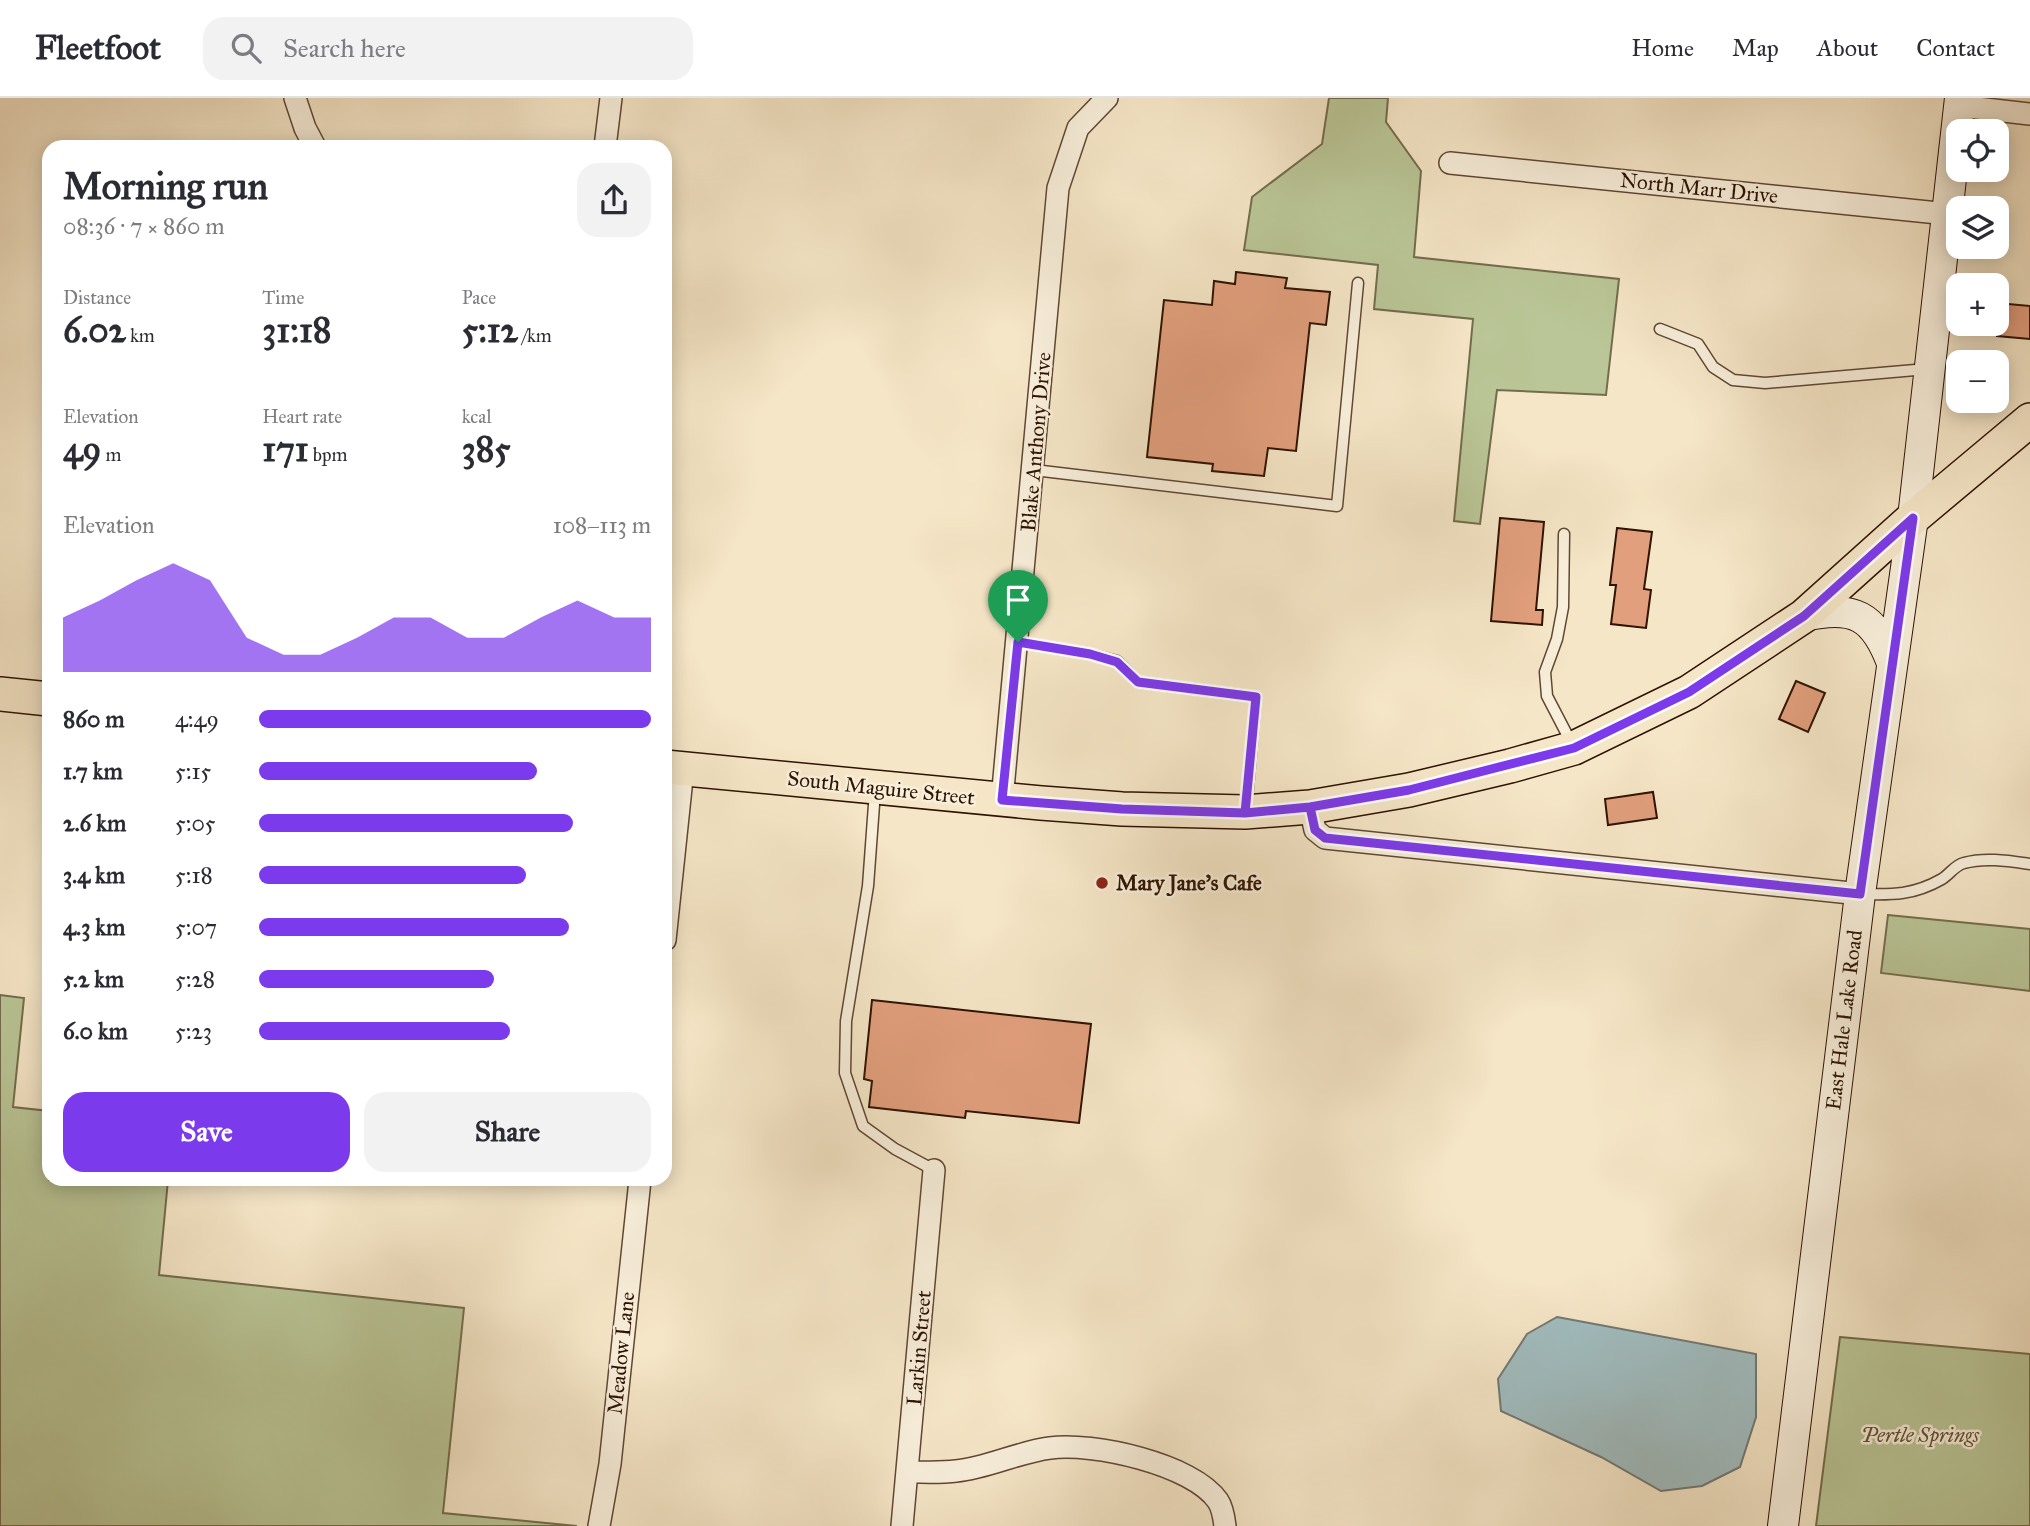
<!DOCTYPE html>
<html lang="en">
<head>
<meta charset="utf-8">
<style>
  :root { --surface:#fff; --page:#f2f2f3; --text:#2b2b33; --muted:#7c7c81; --line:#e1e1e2; --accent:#7c3aed }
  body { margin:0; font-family:"IM FELL Great Primer",serif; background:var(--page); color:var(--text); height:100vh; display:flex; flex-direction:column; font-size:26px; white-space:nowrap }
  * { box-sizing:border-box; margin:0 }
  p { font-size:23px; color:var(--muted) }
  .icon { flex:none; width:38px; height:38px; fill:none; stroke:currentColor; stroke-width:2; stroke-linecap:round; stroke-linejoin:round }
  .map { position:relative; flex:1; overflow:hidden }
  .sheet { position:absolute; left:42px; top:42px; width:630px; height:1046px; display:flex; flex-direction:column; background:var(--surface); border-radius:21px; box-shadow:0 4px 18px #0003 }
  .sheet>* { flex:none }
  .fabs { position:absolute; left:1946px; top:21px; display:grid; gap:14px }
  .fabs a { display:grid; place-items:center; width:63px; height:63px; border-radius:14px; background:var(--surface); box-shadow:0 4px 18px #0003; font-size:35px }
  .pin { position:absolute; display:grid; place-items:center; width:60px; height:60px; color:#fff; margin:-72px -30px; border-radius:50% 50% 50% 0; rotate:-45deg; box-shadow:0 0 7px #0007 }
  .pin .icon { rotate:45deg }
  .round { display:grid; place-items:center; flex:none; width:74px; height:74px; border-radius:21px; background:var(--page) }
  .headline { display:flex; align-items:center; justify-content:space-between; height:119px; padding:0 21px }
  h1 { font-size:38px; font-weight:800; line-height:52px }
  .figures { display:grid; grid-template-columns:repeat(3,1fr); gap:10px; height:119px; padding:7px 21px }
  .figures div { display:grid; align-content:center }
  .figures b { font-size:35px; font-weight:800 }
  .figures small { font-size:19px; font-weight:400 }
  .figures p { font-size:19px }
  .chart { height:196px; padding:14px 21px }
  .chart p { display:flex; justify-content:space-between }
  .chart svg { width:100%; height:126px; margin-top:7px; fill:var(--accent); opacity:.7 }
  .primary-button { display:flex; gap:14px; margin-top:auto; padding:14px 21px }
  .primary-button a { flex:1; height:80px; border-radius:21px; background:var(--accent); color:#fff; font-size:28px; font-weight:800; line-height:80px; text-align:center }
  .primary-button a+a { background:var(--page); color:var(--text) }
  ul { padding:0 21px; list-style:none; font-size:23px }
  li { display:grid; grid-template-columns:112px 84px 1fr; align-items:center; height:52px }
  li i { height:18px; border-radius:9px; background:var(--accent) }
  header { display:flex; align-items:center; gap:42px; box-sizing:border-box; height:98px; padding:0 35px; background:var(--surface); border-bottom:2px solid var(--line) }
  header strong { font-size:33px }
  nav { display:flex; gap:38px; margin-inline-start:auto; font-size:24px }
  .search { width:490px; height:63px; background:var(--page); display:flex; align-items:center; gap:18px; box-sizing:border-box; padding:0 24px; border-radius:21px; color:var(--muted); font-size:26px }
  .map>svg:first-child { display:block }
  .green { fill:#bac697; stroke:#746c4c; stroke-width:2 }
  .water { fill:#a1bdc0; stroke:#737974; stroke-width:2 }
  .building { fill:#e29f7d; stroke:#2e1202; stroke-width:2 }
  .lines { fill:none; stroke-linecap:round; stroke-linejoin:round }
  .service-casing { stroke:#604733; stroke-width:13 }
  .minor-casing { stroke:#604733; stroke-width:24 }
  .secondary-casing { stroke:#2e1202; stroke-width:32 }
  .primary-casing { stroke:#2e1202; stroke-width:36 }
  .service { stroke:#f8efdb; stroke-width:10 }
  .minor { stroke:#f8efdb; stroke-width:21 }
  .secondary { stroke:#f8efdb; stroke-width:30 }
  .primary { stroke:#f5e6c7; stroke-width:33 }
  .route-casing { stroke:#fff; stroke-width:14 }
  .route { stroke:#7c3aed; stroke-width:9 }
  .poi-dot { fill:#8f2418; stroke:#f8efdb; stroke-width:2.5 }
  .labels { text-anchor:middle; stroke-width:5; stroke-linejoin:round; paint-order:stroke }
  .street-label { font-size:21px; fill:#2e1202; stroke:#f8efdb }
  .poi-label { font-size:21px; font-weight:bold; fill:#2e1202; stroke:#f8efdb; text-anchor:start }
  .park-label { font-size:21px; font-style:italic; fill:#5f5136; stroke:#f8efdb }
</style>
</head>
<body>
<header>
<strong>Fleetfoot</strong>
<div class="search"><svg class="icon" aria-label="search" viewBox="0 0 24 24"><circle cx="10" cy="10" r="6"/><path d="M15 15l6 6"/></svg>Search here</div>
<nav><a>Home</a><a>Map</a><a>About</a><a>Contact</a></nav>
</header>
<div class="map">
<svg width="2030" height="1428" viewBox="0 0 2030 1428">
  <rect width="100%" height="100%" fill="#f5e6c7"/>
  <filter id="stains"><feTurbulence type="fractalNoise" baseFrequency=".00286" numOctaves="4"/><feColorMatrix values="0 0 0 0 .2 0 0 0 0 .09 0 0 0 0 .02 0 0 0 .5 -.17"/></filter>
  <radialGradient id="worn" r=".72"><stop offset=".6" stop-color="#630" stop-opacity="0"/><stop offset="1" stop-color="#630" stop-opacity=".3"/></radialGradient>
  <path class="green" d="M 1329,0 L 1388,0 L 1386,24 L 1421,73 L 1414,159 L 1619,181 L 1606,297 L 1497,292 L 1480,426 L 1454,423 L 1473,221 L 1374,211 L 1378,167 L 1244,152 L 1252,99 L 1322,46 Z
    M 1888,817 L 2030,831 L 2030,893 L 1881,875 Z
    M 0,897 L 24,900 L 13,1009 L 49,1013 L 49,1082 L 168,1082 L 159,1177 L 464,1210 L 443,1415 L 577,1428 L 0,1428 Z
    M 1840,1239 L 2030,1256 L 2030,1428 L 1816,1428 Z"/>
  <path class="water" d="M 1557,1219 L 1756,1256 L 1756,1319 L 1740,1369 L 1702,1388 L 1661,1393 L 1601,1359 L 1501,1313 L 1498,1281 L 1527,1236 Z"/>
  <path class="building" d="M 1236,174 L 1287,180 L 1285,190 L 1330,194 L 1326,227 L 1310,225 L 1296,353 L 1268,350 L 1264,378 L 1212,373 L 1213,366 L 1147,359 L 1164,202 L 1212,207 L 1214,183 L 1235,186 Z
    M 1997,205 L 2030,208 L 2030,241 L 1997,238 Z
    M 1500,420 L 1544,424 L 1536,512 L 1543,512 L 1542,527 L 1491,523 Z
    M 1617,430 L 1652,434 L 1644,491 L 1651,492 L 1646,530 L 1611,526 L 1616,487 L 1610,487 Z
    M 1796,583 L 1825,595 L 1808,634 L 1779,621 Z
    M 1653,694 L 1657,720 L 1608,727 L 1605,701 Z
    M 872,902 L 1091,926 L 1079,1025 L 966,1013 L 965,1020 L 869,1009 L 872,983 L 864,981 Z"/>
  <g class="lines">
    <g class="service-casing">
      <path id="service" d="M 1660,231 L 1698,246 L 1713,269 L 1733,282 L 1765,285 L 1927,271
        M 1034,372 L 1337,408 L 1358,185
        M 1564,436 L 1563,509 L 1557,541 L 1545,574 L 1547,598 L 1573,648
        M 1018,544 L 1090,556 L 1117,563 L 1138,584 L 1256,599 L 1246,712
        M 875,693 L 868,788 L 846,923 L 845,975 L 863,1028 L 895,1051 L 934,1072
        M 1862,796 C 1893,797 1914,797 1942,781 C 1950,776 1955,767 1964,765 C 1985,759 2009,763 2030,766"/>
    </g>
    <g class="minor-casing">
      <path id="minor" d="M 295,0 L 305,30 L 315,49
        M 1959,8 L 2030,16
        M 605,49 L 611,0
        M 1450,65 L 1948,116
        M 1002,702 L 1058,90 L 1078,30 L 1107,0
        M 1310,709 L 1315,732 L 1325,740 L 1860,796
        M 665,842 L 683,671
        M 908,1374 C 924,1374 941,1375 956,1373 C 988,1370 1018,1354 1050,1350 C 1092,1344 1193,1366 1218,1403 C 1222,1409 1224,1420 1225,1428
        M 599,1428 L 610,1366 L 640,1082
        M 902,1428 L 934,1072"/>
    </g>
    <g class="secondary-casing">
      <path id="secondary" d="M 1804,518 C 1854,507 1874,517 1892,565
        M 1783,1428 L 1860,796 L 1913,420 L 1960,0"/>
    </g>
    <g class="primary-casing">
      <path id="primary" d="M 0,596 L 49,601
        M 665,669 L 1041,705 L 1122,711 L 1245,714 L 1310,709 L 1409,692 L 1510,668 L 1574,650 L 1689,594 L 1804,518 L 1913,420 L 2030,322"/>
    </g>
    <use href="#service" class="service"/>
    <use href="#minor" class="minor"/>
    <use href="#secondary" class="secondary"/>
    <use href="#primary" class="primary"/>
  </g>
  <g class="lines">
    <g class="route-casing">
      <path id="route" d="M 1018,544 L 1002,702 L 1122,711 L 1245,715 L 1310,709 L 1409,692 L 1574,650 L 1689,594 L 1804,518 L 1913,420 L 1860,796 L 1325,740 L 1315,732 L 1310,709 L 1245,715 L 1256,599 L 1138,584 L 1117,564 L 1090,556 L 1018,544"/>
    </g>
    <use href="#route" class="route"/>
  </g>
  <circle class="poi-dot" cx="1102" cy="785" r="7"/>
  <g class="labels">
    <g class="street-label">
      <text transform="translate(1699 90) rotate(6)" y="7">North Marr Drive</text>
      <text transform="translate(1036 344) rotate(-85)" y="7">Blake Anthony Drive</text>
      <text transform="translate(881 690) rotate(6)" y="7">South Maguire Street</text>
      <text transform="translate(1844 922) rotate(-83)" y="7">East Hale Lake Road</text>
      <text transform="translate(919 1250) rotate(-85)" y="7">Larkin Street</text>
      <text transform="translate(621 1255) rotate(-84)" y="7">Meadow Lane</text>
    </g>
    <g class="poi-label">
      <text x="1116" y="792">Mary Jane's Cafe</text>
    </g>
    <g class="park-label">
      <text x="1920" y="1344">Pertle Springs</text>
    </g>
  </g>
  <rect width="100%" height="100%" filter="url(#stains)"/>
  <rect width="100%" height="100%" fill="url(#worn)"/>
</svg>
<div class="fabs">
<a><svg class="icon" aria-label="locate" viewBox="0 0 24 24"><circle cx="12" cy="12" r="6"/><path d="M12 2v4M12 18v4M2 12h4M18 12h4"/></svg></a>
<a><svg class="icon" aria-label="layers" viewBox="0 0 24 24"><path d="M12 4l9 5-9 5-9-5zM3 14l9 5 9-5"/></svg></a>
<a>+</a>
<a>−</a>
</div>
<div class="pin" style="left:1018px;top:544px;background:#1e9e55"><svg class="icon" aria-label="arrive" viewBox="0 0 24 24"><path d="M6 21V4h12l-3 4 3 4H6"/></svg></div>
<section class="sheet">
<div class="headline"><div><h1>Morning run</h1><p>08:36 · 7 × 860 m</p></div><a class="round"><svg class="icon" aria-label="share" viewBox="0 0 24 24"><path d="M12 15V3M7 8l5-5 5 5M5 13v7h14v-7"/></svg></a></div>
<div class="figures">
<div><p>Distance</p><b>6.02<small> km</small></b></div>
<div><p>Time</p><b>31:18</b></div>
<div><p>Pace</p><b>5:12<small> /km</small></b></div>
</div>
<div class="figures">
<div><p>Elevation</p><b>49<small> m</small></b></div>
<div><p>Heart rate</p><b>171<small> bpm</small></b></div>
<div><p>kcal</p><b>385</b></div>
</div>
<div class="chart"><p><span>Elevation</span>108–113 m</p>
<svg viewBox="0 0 160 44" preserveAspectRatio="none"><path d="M0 44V25L10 19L20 12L30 6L40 12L50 32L60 38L70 38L80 32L90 25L100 25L110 32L120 32L130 25L140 19L150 25L160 25V44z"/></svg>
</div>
<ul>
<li><b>860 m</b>4:49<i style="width:100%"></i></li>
<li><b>1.7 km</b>5:15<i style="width:71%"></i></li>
<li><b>2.6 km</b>5:05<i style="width:80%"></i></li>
<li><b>3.4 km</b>5:18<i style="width:68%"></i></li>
<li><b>4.3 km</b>5:07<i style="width:79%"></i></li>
<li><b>5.2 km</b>5:28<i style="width:60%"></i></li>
<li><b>6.0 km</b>5:23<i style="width:64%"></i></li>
</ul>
<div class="primary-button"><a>Save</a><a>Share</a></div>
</section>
</div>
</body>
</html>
